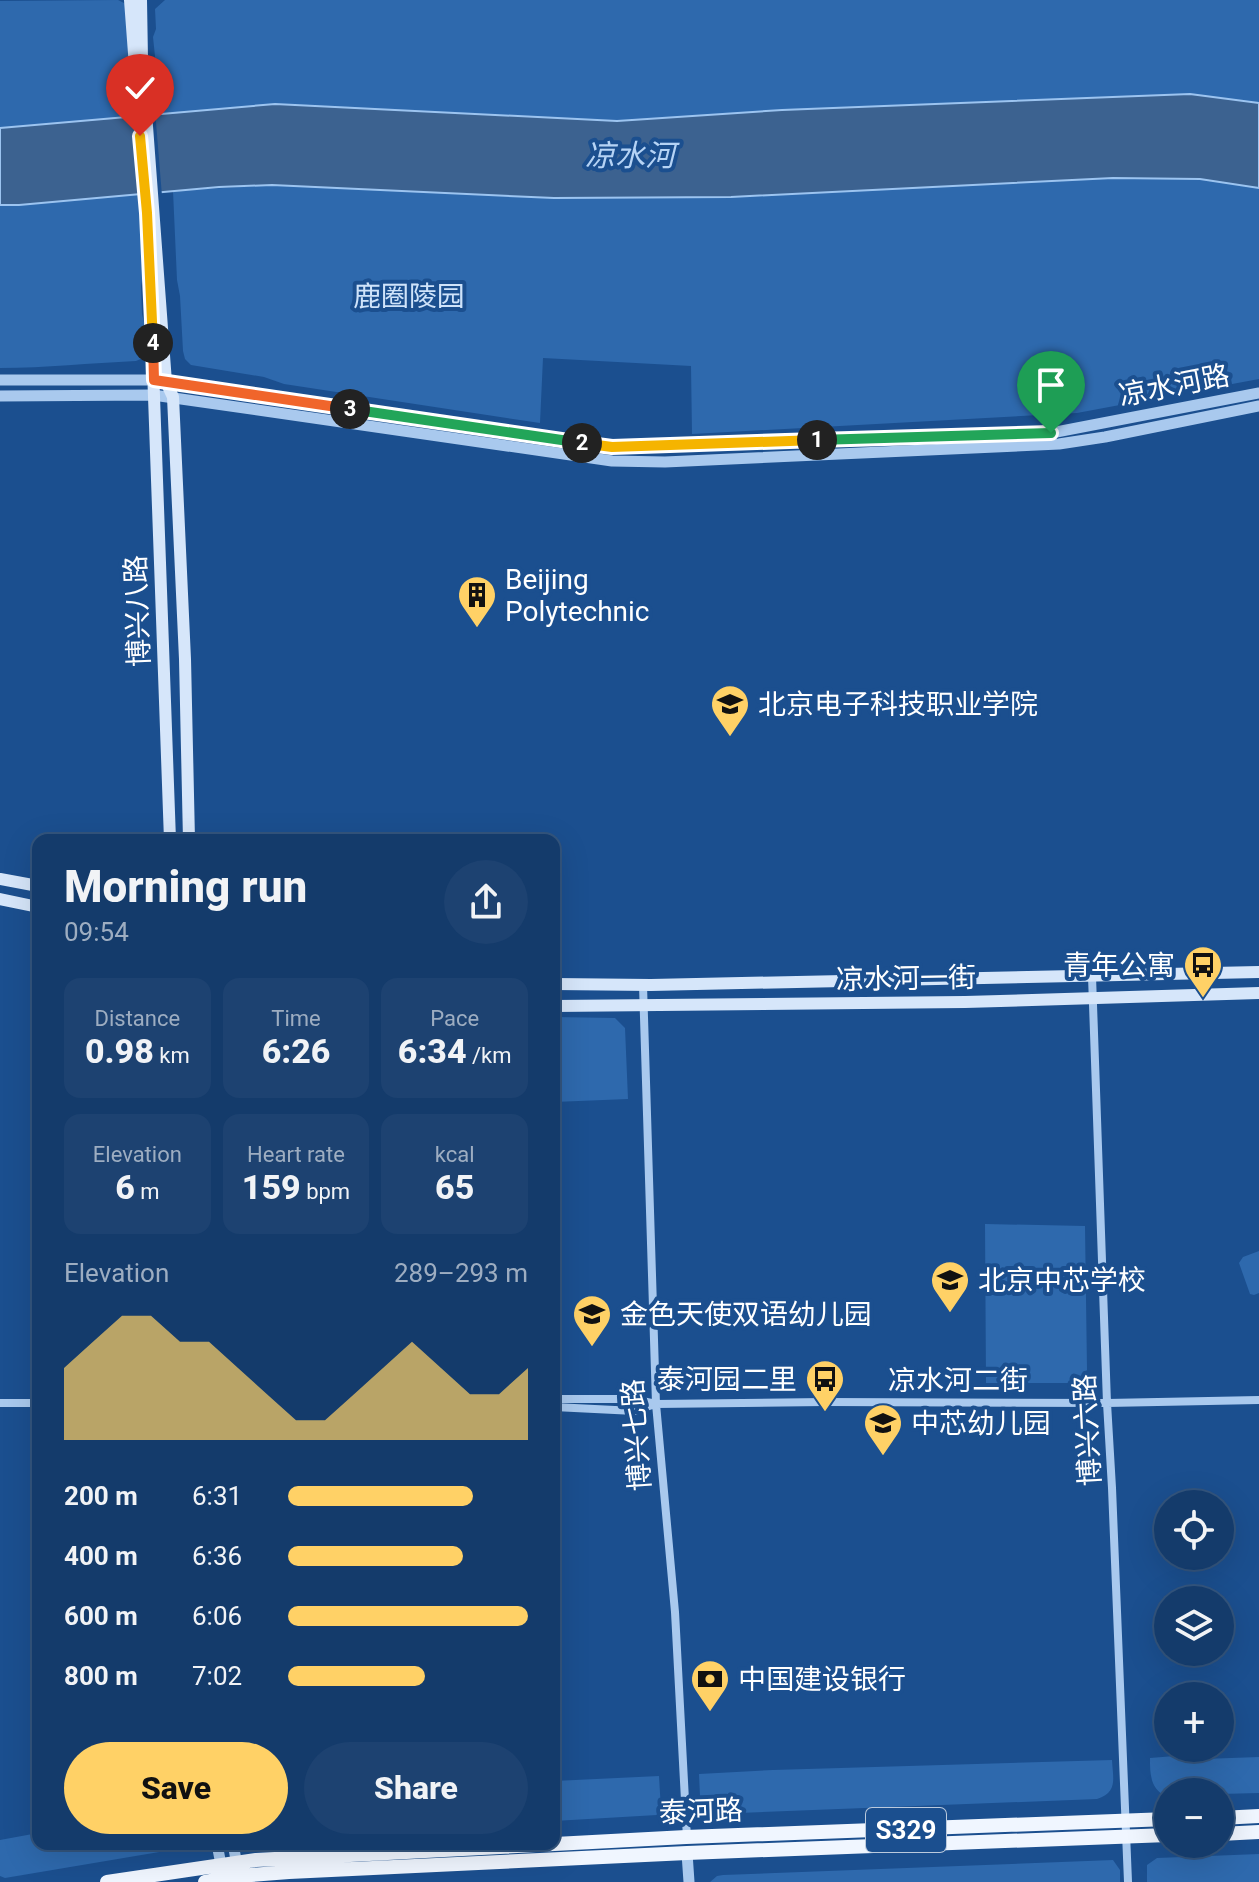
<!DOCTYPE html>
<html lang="en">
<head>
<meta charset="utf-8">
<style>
  :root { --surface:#143b6b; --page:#1d4271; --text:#f1f3f6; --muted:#9dadc1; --line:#33557e; --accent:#ffd166 }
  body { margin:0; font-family:Roboto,"Noto Sans SC",sans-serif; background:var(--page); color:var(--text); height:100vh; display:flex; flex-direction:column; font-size:30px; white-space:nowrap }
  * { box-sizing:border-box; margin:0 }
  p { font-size:26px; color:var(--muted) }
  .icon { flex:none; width:44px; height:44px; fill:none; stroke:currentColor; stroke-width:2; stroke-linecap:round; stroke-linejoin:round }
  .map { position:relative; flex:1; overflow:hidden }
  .sheet { position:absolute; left:32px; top:834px; width:528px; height:1016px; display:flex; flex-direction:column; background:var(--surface); border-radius:16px; box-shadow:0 8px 32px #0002,0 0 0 2px var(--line) }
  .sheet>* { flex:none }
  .fabs { position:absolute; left:1154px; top:1490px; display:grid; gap:16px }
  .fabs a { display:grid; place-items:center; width:80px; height:80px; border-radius:50%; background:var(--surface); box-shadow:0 8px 32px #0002,0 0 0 2px var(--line); font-size:40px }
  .pin { position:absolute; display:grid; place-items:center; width:68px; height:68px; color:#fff; margin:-82px -34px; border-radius:50% 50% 50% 0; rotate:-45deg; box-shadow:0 0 8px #0007 }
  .pin .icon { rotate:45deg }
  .km { position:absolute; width:40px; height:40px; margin:-20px; border-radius:50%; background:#222; color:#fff; font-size:22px; line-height:40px; text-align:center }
  .round { display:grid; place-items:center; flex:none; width:84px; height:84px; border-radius:42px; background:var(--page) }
  .overview { display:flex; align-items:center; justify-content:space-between; height:136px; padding:0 32px }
  h1 { font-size:44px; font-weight:800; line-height:60px }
  .figures { display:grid; grid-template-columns:repeat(3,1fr); gap:12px; height:136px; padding:8px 32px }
  .figures div { display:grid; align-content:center; border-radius:16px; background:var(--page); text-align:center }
  .figures b { font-size:34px; font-weight:800 }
  .figures small { font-size:22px; font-weight:400 }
  .figures p { font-size:22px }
  .chart { height:224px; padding:16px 32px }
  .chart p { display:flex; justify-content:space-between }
  .chart svg { width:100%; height:144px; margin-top:8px; fill:var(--accent); opacity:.7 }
  .action { display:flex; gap:16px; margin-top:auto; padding:16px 32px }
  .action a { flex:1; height:92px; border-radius:48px; background:var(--accent); color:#111; font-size:32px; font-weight:800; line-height:92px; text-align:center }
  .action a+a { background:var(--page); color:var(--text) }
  ul { padding:0 32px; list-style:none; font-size:26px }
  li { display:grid; grid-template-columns:128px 96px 1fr; align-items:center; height:60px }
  li i { height:20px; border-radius:10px; background:var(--accent) }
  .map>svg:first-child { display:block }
  .green { fill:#2e69ad }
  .water { fill:#3c6290; stroke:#9cc4f0; stroke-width:2 }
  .pier { fill:#1b4f8f }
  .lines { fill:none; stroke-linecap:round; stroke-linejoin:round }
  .minor { stroke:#a9c9ee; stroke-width:8 }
  .tertiary { stroke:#a9c9ee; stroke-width:11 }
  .secondary { stroke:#d6e6fa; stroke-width:12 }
  .primary { stroke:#f0f6ff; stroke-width:14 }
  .split-1-casing { stroke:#fff; stroke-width:16 }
  .split-2-casing { stroke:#fff; stroke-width:16 }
  .split-3-casing { stroke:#fff; stroke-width:16 }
  .split-4-casing { stroke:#fff; stroke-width:16 }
  .split-5-casing { stroke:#fff; stroke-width:16 }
  .split-1 { stroke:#22a559; stroke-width:10 }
  .split-2 { stroke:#f5b400; stroke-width:10 }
  .split-3 { stroke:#22a559; stroke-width:10 }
  .split-4 { stroke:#f0652b; stroke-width:10 }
  .split-5 { stroke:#f5b400; stroke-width:10 }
  .labels { text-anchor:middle; stroke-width:8; stroke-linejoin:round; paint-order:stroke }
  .shield { fill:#1b4f8f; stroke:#bbcadd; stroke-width:2 }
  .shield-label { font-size:26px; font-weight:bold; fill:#fff }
  .park-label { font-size:28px; fill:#cfe3fa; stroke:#1b4f8f }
  .street-label { font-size:28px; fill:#fff; stroke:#1b4f8f }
  .poi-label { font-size:28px; fill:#fff; stroke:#1b4f8f; text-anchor:start }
  .water-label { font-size:30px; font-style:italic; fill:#b5d3f5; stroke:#1b4f8f }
</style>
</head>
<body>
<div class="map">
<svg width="1259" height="1882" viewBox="0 0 1259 1882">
  <rect width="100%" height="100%" fill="#1b4f8f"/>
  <path class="green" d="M 118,0 L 126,4 L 136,116 L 0,128 L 0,1 Z
    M 165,0 L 1259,0 L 1259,103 L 1190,94 L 782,110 L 617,121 L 275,104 L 161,114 L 153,37 L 156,29 L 155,9 Z
    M 1113,178 L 1200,179 L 1259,188 L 1259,379 L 1077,413 L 692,434 L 691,366 L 543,358 L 540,423 L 284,384 L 264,377 L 191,365 L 185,359 L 183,351 L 180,296 L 177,280 L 173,191 L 272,185 L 554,198 L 731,197 Z
    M 139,194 L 144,270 L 141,286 L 142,314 L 149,343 L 143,358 L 136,361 C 90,363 46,368 0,368 L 0,205 L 19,205 Z
    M 554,1017 L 615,1018 L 625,1028 L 628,1099 L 554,1102 Z
    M 985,1224 L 1085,1226 L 1087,1370 L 1074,1383 L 986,1383 Z
    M 1259,1251 L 1259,1293 L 1254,1295 L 1250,1294 L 1239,1263 L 1243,1257 Z
    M 1199,1754 L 1203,1759 L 1259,1757 L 1259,1793 L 1220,1794 L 1220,1792 L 1168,1792 L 1167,1797 C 1150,1789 1150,1774 1150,1758 Z
    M 1112,1760 C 1113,1779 1118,1792 1097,1799 L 714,1814 L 700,1796 L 699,1774 L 773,1770 Z
    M 659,1776 L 661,1810 L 657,1815 L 554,1821 L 554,1781 Z
    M 38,1833 L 38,1844 L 187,1844 L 183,1848 L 5,1878 L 0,1876 L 0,1840 Z
    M 1259,1854 L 1259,1882 L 1147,1882 L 1147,1865 L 1157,1858 Z
    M 1113,1860 L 1120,1870 L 1120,1882 L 710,1882 L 717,1876 L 723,1875 Z"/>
  <path class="water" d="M 1190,94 L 1259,103 L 1259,188 L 1200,179 L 1113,178 L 731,197 L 554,198 L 272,185 L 219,187 L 19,205 L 0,205 L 0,128 L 275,104 L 617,121 L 782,110 Z"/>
  <path class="pier" d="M 155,110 L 162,196 L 141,198 L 133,112 Z"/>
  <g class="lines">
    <path class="minor" d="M 1092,976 L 1107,1403 L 1112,1488 L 1128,1882
      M 643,985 L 656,1404 L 675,1612 L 687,1838
      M 554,1399 L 633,1399 L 656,1404 L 825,1402 L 1107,1403 L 1259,1400
      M 0,1403 L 38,1403
      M 554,1407 L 635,1411 L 652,1405"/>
    <path class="tertiary" d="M 0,380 L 154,380 L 612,447 L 1051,433 L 1259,393
      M 0,396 L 153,395 L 612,461 L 665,462 L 1059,444 L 1105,437 L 1259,406
      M 217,1844 L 222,1870
      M 233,1844 L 238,1870
      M 687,1853 L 689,1882"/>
    <path class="secondary" d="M 130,0 L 139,120
      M 141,0 L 142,59 L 166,382 L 173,397 L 185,659 L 189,840
      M 149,258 L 170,840
      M 0,879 L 38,886
      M 0,899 L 38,907
      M 554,984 L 651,985 L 1259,972
      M 554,1006 L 965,1002 L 1259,993"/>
    <path class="primary" d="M 1220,1818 L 1259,1816
      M 1220,1834 L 1259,1832
      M 107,1882 L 256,1860 L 686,1837 L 1168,1819
      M 205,1882 L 239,1876 L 289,1872 L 687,1853 L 1168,1835"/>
  </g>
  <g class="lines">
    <g class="split-1-casing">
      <path id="split-1" d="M 817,440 L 1051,433"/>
    </g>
    <g class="split-2-casing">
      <path id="split-2" d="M 582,443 L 612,447 L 817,440"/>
    </g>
    <g class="split-3-casing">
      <path id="split-3" d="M 350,409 L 582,443"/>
    </g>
    <g class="split-4-casing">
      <path id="split-4" d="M 153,343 L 154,380 L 350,409"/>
    </g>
    <g class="split-5-casing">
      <path id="split-5" d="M 140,136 L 147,213 L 153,343"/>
    </g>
    <use href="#split-1" class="split-1"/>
    <use href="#split-2" class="split-2"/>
    <use href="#split-3" class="split-3"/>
    <use href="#split-4" class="split-4"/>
    <use href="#split-5" class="split-5"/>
  </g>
  <defs>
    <g id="building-pin" transform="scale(2)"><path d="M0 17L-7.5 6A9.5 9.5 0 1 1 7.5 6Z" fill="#ffd166" stroke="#1b4f8f"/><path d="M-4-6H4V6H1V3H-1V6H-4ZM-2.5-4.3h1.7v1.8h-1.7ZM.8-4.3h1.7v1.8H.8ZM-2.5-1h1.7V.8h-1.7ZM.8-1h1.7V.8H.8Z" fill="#111"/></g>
    <g id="university-pin" transform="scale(2)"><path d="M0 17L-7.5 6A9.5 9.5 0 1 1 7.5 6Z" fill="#ffd166" stroke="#1b4f8f"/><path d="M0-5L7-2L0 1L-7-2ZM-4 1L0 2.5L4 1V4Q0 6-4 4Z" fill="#111"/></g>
    <g id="bus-pin" transform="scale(2)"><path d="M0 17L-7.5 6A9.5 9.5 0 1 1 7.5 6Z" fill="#ffd166" stroke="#1b4f8f"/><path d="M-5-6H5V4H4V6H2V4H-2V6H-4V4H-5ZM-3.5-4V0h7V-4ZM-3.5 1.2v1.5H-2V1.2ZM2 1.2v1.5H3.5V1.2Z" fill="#111"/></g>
    <g id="school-pin" transform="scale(2)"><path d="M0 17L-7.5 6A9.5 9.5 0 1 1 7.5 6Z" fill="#ffd166" stroke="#1b4f8f"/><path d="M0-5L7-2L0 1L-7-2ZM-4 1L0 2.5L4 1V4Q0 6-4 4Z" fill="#111"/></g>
    <g id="bank-pin" transform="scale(2)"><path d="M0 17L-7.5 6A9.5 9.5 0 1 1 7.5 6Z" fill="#ffd166" stroke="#1b4f8f"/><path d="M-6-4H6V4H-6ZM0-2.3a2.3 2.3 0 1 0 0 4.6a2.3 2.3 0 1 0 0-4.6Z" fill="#111"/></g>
  </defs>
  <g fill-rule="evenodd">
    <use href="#building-pin" x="477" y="595"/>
    <use href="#university-pin" x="730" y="704"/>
    <use href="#bus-pin" x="1203" y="965"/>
    <use href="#school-pin" x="950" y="1280"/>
    <use href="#school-pin" x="592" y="1314"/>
    <use href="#bus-pin" x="825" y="1379"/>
    <use href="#school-pin" x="883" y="1423"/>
    <use href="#bank-pin" x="710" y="1679"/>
  </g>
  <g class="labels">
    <rect class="shield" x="866" y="1808" width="80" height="44" rx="6"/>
    <g class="shield-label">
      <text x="906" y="1839">S329</text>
    </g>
    <g class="park-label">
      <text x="409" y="306">鹿圈陵园</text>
    </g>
    <g class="street-label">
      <text transform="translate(1174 385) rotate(-11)" y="10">凉水河路</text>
      <text transform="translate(137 611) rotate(-92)" y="10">博兴八路</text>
      <text transform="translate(906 978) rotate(-1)" y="10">凉水河一街</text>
      <text x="958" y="1390">凉水河二街</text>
      <text transform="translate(1087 1430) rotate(-93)" y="10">博兴六路</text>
      <text transform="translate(636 1435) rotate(-94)" y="10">博兴七路</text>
      <text transform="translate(701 1811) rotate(-2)" y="10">泰河路</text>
    </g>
    <g class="poi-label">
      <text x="505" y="589">Beijing<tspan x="505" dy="32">Polytechnic</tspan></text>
      <text x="758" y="714">北京电子科技职业学院</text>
      <text x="1175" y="975" text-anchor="end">青年公寓</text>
      <text x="978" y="1290">北京中芯学校</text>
      <text x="620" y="1324">金色天使双语幼儿园</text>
      <text x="797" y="1389" text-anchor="end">泰河园二里</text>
      <text x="911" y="1433">中芯幼儿园</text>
      <text x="738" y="1689">中国建设银行</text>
    </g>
    <g class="water-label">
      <text x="630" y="166">凉水河</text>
    </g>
  </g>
</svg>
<div class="fabs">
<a><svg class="icon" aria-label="locate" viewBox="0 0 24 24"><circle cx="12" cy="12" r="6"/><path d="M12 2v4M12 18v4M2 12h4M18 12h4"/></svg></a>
<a><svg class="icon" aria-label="layers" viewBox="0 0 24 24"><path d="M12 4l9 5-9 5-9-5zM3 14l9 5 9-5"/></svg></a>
<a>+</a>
<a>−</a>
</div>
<div class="pin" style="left:1051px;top:433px;background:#1e9e55"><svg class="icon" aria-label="arrive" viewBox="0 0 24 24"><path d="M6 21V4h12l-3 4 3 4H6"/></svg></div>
<div class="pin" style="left:140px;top:136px;background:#d93025"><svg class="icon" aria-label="check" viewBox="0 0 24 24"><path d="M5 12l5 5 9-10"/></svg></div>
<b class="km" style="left:817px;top:440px">1</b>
<b class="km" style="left:582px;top:443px">2</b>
<b class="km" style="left:350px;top:409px">3</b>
<b class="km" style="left:153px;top:343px">4</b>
<section class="sheet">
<div class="overview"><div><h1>Morning run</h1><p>09:54</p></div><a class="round"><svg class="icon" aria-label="share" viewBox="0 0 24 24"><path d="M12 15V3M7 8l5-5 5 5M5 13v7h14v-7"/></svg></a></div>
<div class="figures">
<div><p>Distance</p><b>0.98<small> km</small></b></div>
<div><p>Time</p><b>6:26</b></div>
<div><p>Pace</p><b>6:34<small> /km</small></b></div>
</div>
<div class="figures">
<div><p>Elevation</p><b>6<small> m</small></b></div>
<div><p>Heart rate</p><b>159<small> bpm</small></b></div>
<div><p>kcal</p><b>65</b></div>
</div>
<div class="chart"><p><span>Elevation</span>289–293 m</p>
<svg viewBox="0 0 160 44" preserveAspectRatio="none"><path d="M0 44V22L10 14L20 6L30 6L40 14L50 14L60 22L70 30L80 38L90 38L100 30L110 22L120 14L130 22L140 30L150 30L160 22V44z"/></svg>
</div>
<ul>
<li><b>200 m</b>6:31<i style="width:77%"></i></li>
<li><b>400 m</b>6:36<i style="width:73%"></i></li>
<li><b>600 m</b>6:06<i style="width:100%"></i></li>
<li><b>800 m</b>7:02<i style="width:57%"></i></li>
</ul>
<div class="action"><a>Save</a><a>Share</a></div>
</section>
</div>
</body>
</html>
